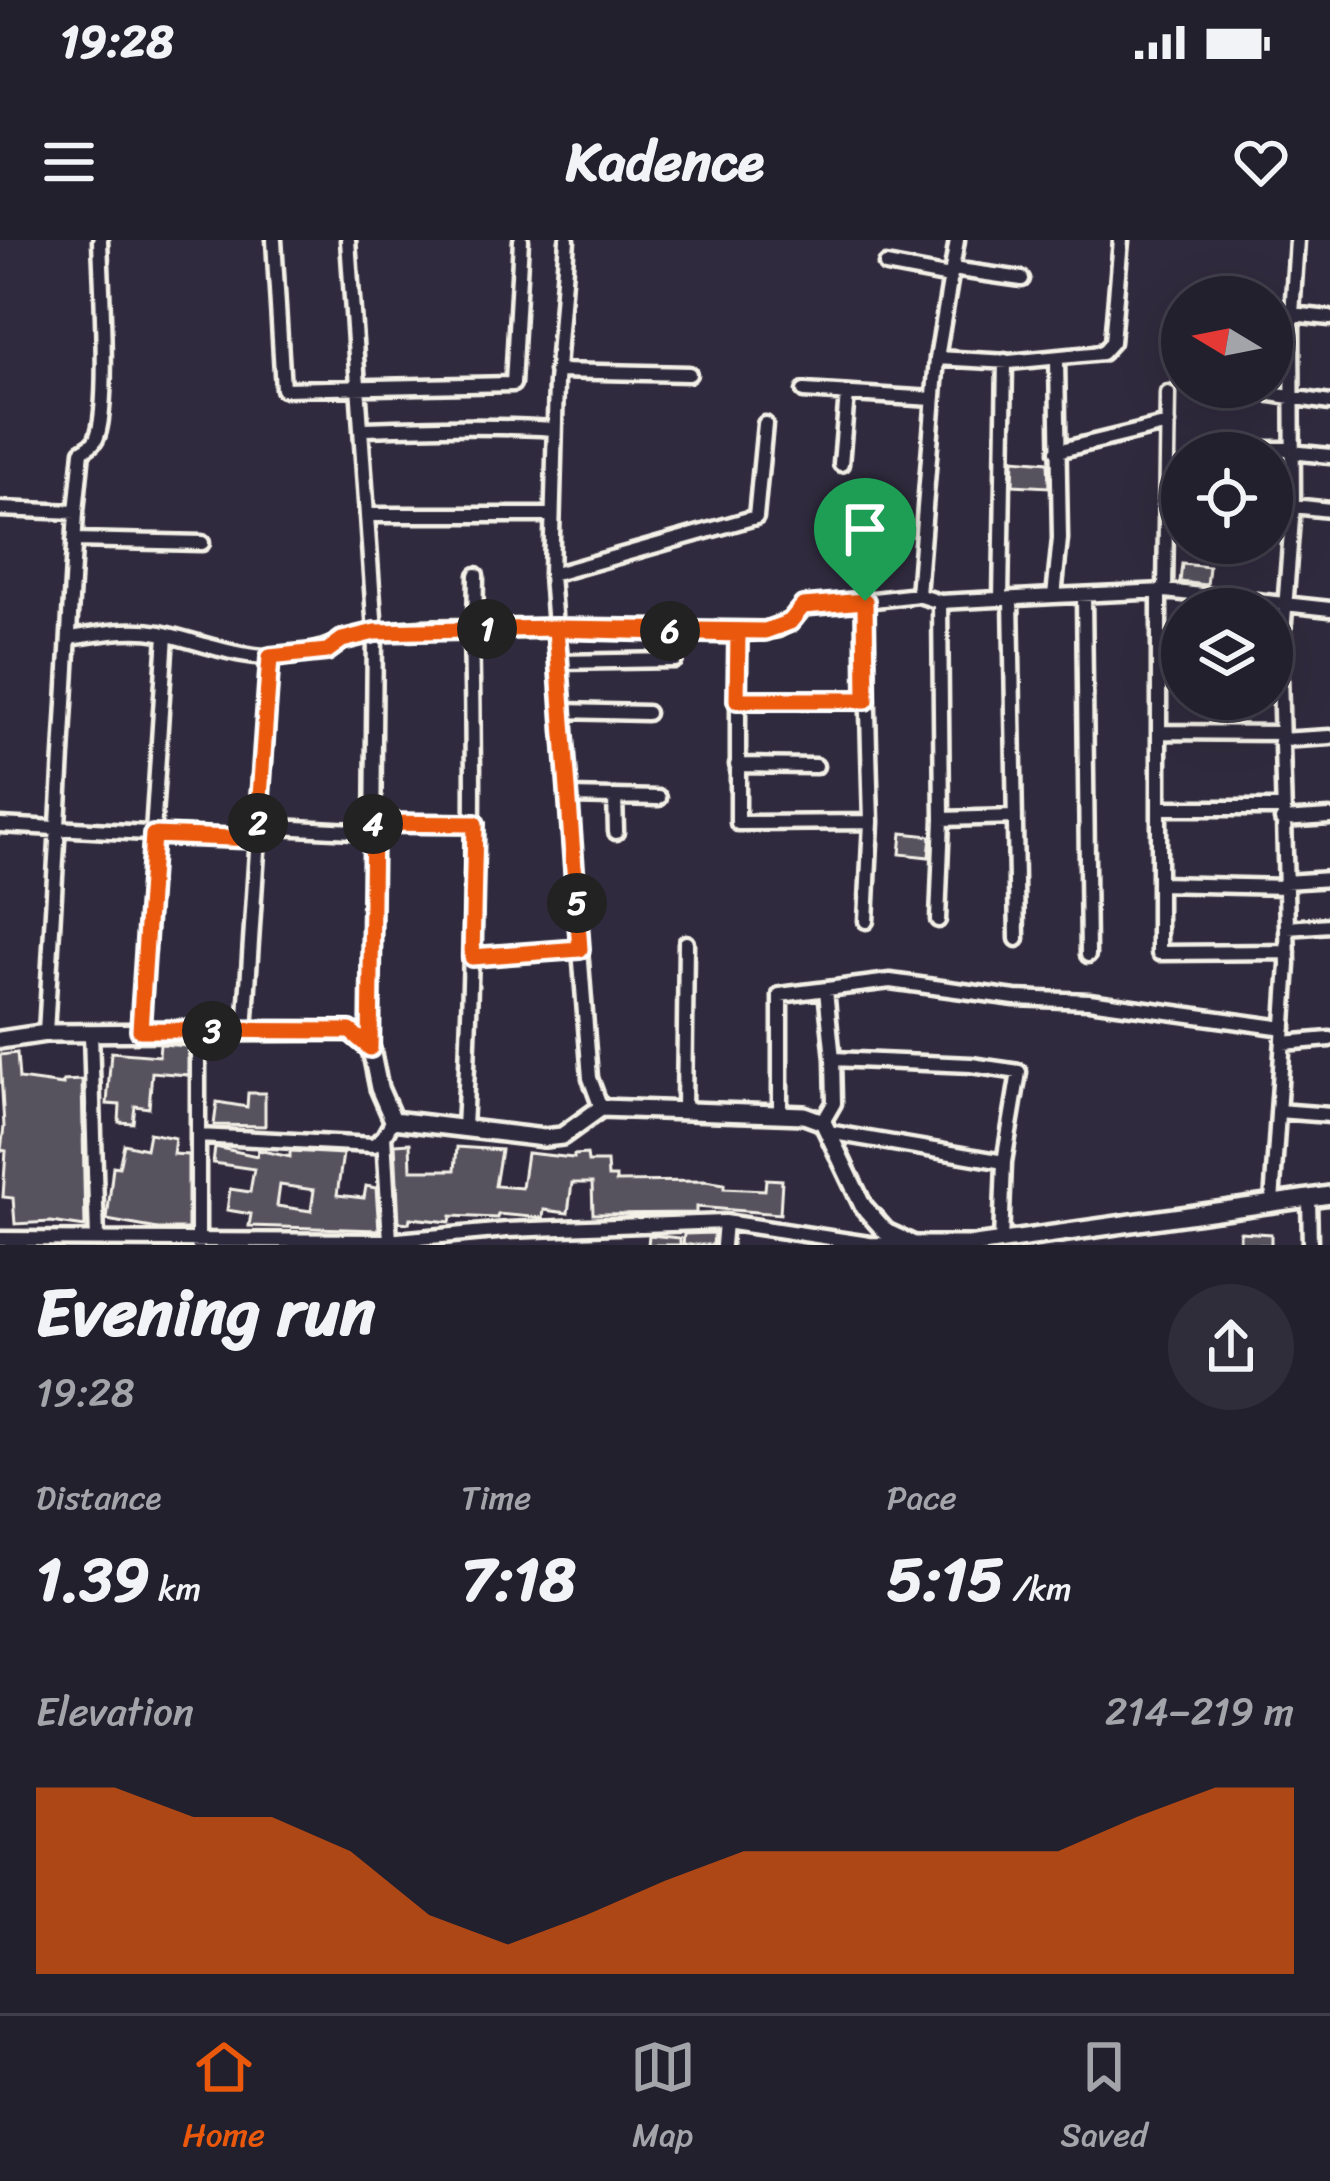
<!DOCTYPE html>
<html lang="en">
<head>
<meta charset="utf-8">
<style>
  :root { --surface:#23202e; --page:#2f2d3a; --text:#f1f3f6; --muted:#a3a3aa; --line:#403e4a; --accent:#ea580c }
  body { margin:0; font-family:Sriracha,sans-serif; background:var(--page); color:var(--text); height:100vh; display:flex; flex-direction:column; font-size:45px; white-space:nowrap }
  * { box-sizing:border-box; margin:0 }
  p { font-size:39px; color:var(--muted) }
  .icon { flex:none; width:66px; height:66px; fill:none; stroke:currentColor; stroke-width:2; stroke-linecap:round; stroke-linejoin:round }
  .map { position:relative; height:1005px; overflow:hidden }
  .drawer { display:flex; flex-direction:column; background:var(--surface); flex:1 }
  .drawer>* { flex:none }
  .needle { width:78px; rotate:280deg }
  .fabs { position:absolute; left:1161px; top:36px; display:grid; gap:24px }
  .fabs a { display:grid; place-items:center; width:132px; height:132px; border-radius:50%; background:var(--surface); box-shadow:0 12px 48px #0002,0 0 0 3px var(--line); font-size:60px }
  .pin { position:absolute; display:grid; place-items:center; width:102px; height:102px; color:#fff; margin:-123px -51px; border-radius:50% 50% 50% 0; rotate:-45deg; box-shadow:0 0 12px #0007 }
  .pin .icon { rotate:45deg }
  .km { position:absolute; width:60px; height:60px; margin:-30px; border-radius:50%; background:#222; color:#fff; font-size:33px; line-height:60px; text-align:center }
  .round { display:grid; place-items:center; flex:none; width:126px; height:126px; border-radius:63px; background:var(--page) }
  .overview { display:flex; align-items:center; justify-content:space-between; height:204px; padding:0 36px }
  h1 { font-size:66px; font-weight:700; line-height:90px }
  .stats { display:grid; grid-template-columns:repeat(3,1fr); gap:18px; height:204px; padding:12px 36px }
  .stats div { display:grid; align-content:center }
  .stats b { font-size:60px; font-weight:700 }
  .stats small { font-size:33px; font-weight:400 }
  .stats p { font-size:33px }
  .chart { height:336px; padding:24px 36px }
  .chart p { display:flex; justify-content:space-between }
  .chart svg { width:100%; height:216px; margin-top:12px; fill:var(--accent); opacity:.7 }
  .status { display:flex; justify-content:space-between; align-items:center; height:84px; padding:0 60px; background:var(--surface); direction:ltr }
  .status svg { height:33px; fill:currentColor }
  header { display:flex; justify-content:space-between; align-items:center; height:156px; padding:0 36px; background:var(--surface); font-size:54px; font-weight:700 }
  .tabs { display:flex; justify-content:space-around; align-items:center; height:168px; border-top:3px solid var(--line); background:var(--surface); font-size:33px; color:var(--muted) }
  .tabs a { display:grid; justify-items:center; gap:6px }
  .tabs .on { color:var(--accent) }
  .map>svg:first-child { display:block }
  .building { fill:#56525f; stroke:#f4f1e8; stroke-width:3; fill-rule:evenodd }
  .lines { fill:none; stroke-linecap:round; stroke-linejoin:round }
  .minor-casing { stroke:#f4f1e8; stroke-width:21 }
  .tertiary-casing { stroke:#f4f1e8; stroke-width:24 }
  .minor { stroke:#2f2a3d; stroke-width:12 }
  .tertiary { stroke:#2f2a3d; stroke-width:15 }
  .route-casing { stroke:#fff; stroke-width:24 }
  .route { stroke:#ea580c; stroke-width:15 }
</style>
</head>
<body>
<div class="status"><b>19:28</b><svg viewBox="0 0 49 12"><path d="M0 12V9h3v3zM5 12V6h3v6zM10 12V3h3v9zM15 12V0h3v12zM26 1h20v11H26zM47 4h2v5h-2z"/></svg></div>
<header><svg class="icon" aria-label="menu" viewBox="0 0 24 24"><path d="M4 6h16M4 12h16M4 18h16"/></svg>Kadence<svg class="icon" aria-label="heart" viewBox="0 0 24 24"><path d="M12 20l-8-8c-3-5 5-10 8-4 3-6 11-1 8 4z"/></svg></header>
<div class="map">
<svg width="1330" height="1005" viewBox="0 0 1330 1005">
  <rect width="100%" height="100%" fill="#2f2a3d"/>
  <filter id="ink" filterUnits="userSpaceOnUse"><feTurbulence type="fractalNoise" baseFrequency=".00833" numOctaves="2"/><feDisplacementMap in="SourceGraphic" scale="24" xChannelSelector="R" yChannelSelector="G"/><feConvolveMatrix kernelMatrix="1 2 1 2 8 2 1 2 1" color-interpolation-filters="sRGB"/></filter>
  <g filter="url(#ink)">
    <path class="building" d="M 1014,219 L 1048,222 L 1049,247 L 1013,245 Z
      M 1182,324 L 1209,327 L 1207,345 L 1180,342 Z
      M 902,593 L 931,596 L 929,617 L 900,614 Z
      M 160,804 L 188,806 L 188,835 L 152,832 L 149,868 L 135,866 L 133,883 L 119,882 L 120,865 L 107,864 L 111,812 L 159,816 Z
      M 17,813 L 19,839 L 63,845 L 63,841 L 82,840 L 85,987 L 51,982 L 15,984 L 13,958 L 3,957 L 6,911 L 1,910 L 4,887 L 0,815 Z
      M 248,853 L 265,853 L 265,886 L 214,885 L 217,862 L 247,867 Z
      M 149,893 L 175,898 L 173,914 L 188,915 L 188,989 L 158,989 L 107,980 L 113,926 L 119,927 L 124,904 L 146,909 Z
      M 410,903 L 411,930 L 455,930 L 457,907 L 501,910 L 495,946 L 522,948 L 527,913 L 574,918 L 574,915 L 587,914 L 588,922 L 607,922 L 608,937 L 616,937 L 616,942 L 705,941 L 724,944 L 724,948 L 765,950 L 766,939 L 782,940 L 780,974 L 696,967 L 696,973 L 593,974 L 592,943 L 572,943 L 568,973 L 544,970 L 543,978 L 498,974 L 497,978 L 451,976 L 450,982 L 410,978 L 409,983 L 399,982 L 395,904 Z
      M 215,907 L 257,916 L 258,910 L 290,917 L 290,911 L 343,914 L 337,955 L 364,958 L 366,946 L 376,948 L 379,990 L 249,986 L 251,974 L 227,970 L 230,949 L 250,952 L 254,929 L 213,923 ZM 280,945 L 314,950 L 311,971 L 277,966 Z
      M 1240,992 L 1271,994 L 1271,1005 L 1240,1005 Z
      M 714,993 L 713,1005 L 683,1005 L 684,994 Z
      M 649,995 L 680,998 L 680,1005 L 648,1005 Z"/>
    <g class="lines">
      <g class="minor-casing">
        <path id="minor" d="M 274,0 L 283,149 L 513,144 L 521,0
          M 348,0 L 375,392 L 371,809
          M 567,0 L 556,142 L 551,335 L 590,838 L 601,868
          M 957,0 L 937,118 L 1009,122 L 1102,113 L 1112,102 L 1121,0
          M 886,25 L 950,37
          M 952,29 L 1022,39
          M 1272,72 L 1330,78
          M 1057,120 L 1060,299 L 1054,356 L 1165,351 L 1330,369
          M 556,131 L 689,134
          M 1181,140 L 1182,140
          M 1225,147 L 1330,163
          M 804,151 L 933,159
          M 361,189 C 427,187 489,185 554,189
          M 1242,209 L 1291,209
          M 1057,211 L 1168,184
          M 1291,212 L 1330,216
          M 841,224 L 847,154
          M 1293,266 L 1330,270
          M 0,269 L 76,272 L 46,793
          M 1272,269 L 1293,270
          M 76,272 L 82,211 C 88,207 93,205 96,199 C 110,172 101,37 100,0
          M 367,275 L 552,275
          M 74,300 L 202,303
          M 551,335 L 756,277 L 765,184
          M 1159,351 L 1159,713 L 1288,712
          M 1165,351 L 1168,153
          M 918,355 L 937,118
          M 1084,355 L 1088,715
          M 1011,358 L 1017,699
          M 1001,359 L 1005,121
          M 475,389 L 476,335
          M 556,389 L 738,394 L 778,389 L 790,382 L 803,366 L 865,361
          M 738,394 L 738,583 L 871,582
          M 69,398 C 99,394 130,387 160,393 C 202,402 241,420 285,417 C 318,415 340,398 372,393 C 429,383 497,389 555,388
          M 1159,417 L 1182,417
          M 558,422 L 675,420
          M 737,460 L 866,461
          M 562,471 L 647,473
          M 1159,492 L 1280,493
          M 1280,500 L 1330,497
          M 737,525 L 816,526
          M 569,556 L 659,558
          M 615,557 L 616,592
          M 1159,568 L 1281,568
          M 942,579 L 1015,577
          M 1282,580 L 1330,577
          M 373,583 L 475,584
          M 0,585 L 258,599
          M 258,586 L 373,592
          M 1285,642 L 1330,639
          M 1159,644 L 1285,647
          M 938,680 L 942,579 L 940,362
          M 866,681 L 871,582 L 865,361 L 918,355 L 940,362 L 1054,356
          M 1287,688 L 1330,685
          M 472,717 L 580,709
          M 826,750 L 833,819 L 971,825 L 1019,832 L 1004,922
          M 140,791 L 166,395
          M 198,791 L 198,1005
          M 245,791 L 270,417
          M 91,792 L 97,1000
          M 1283,803 L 1330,799
          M 684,871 L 686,703
          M 1278,871 L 1330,875
          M 780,875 L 780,755 L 890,741 L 1015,758 L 1089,761 L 1284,788
          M 823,882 L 834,863 L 833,819
          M 464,888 C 473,722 475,556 471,389
          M 828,892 L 1004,922 L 1001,1002
          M 198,896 L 374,905 L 384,896 L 393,880
          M 384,896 L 390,1001
          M 1309,958 L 1310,1005
          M 1272,963 L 1288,724 L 1280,433 L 1293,266 L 1292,74 L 1297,0
          M 0,999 L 387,1001 L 507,990 L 725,982 L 869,1004 L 908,1005
          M 723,1005 L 725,982"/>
      </g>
      <g class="tertiary-casing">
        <path id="tertiary" d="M 0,800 L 46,793 L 350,791 L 371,809 L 379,848 L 393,880 L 544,898 L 562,896 L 601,868 L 804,875 L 823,882 L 863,966 L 886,992 L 914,1005 L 975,1005 L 1330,955"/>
      </g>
      <use href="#minor" class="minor"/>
      <use href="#tertiary" class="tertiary"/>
    </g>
  </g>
  <g class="lines" filter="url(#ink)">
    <g class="route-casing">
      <path id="route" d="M 865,361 L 803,366 L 790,382 L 765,391 L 555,388 L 375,392 L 342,400 L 327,411 L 270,417 L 257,599 L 153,595 L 140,790 L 350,791 L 370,808 L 373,583 L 475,584 L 472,717 L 580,709 L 556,389 L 738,394 L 737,460 L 866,460 L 865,361"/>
    </g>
    <use href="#route" class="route"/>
  </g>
</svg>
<div class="fabs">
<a><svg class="needle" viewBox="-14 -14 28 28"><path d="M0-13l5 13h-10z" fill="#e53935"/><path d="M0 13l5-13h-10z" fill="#a3a3aa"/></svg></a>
<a><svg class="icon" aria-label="locate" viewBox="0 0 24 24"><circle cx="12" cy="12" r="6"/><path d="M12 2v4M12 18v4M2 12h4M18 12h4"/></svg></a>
<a><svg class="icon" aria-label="layers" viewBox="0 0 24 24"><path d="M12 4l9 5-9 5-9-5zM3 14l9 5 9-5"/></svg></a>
</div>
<div class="pin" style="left:865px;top:361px;background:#1e9e55"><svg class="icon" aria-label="arrive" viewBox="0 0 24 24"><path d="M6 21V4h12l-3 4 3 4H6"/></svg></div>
<b class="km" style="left:487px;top:389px">1</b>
<b class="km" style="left:258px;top:583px">2</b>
<b class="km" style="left:212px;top:791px">3</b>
<b class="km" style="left:373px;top:584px">4</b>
<b class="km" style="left:577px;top:663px">5</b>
<b class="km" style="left:670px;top:391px">6</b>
</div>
<section class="drawer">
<div class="overview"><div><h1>Evening run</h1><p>19:28</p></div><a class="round"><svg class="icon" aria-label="share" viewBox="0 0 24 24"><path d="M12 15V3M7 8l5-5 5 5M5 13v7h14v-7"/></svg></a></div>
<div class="stats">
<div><p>Distance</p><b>1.39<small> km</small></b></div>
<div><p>Time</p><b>7:18</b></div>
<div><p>Pace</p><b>5:15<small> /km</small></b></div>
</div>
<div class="chart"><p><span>Elevation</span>214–219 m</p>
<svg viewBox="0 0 160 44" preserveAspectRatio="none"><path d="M0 44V6L10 6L20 12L30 12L40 19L50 32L60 38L70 32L80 25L90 19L100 19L110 19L120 19L130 19L140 12L150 6L160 6V44z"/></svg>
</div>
</section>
<nav class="tabs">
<a class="on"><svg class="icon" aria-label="home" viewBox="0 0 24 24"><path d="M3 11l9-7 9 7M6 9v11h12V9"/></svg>Home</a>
<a><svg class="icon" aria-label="map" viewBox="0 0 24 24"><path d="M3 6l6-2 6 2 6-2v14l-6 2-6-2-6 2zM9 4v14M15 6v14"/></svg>Map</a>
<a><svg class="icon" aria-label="saved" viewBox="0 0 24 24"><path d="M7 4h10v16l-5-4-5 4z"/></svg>Saved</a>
</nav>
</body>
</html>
